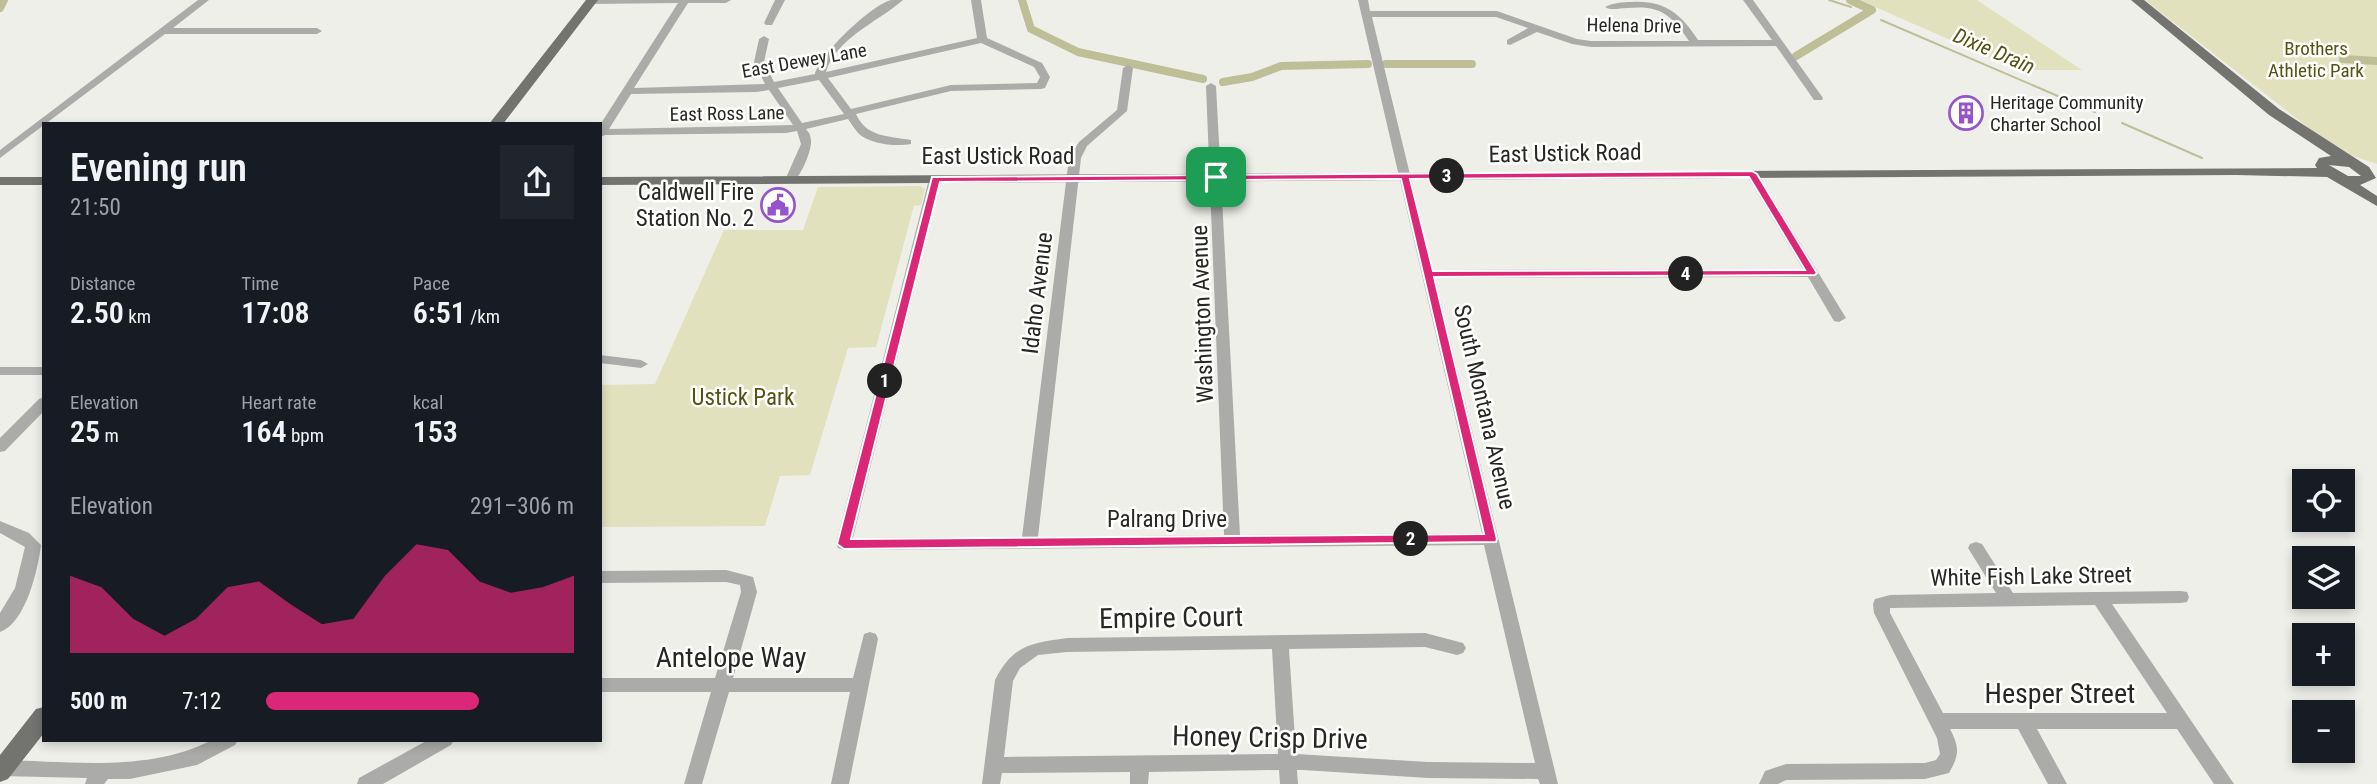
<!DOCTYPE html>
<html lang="en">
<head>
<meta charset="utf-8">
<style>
  :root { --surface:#171b24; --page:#20242c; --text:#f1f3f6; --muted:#9ea1a6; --accent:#db2777 }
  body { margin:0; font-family:"Roboto Condensed",sans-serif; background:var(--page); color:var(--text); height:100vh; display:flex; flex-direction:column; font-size:26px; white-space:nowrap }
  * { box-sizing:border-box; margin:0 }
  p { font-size:23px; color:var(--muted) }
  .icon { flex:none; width:38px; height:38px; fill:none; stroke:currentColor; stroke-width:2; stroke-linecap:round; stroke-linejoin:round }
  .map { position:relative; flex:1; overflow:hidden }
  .panel { position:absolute; left:42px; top:122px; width:560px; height:620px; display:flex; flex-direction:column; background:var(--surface); border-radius:0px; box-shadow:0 4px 10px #0003 }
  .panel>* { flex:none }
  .fabs { position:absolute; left:2292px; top:469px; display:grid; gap:14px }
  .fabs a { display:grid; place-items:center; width:63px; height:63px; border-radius:0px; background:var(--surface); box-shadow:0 4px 10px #0003; font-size:35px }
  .pin { position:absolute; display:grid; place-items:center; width:60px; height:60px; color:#fff; margin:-30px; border-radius:14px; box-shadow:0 4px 10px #0006 }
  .km { position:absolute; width:35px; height:35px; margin:-18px; border-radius:50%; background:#222; color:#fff; font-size:19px; line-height:35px; text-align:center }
  .round { display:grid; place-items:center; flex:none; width:74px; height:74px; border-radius:0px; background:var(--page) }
  .overview { display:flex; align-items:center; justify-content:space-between; height:119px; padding:0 28px }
  h1 { font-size:38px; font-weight:600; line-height:52px }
  .metrics { display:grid; grid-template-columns:repeat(3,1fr); gap:10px; height:119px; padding:7px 28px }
  .metrics div { display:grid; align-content:center }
  .metrics b { font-size:30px; font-weight:600 }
  .metrics small { font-size:19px; font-weight:400 }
  .metrics p { font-size:19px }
  .chart { height:196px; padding:14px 28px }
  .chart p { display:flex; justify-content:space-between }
  .chart svg { width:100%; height:126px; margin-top:7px; fill:var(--accent); opacity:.7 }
  ul { padding:0 28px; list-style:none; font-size:23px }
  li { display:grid; grid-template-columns:112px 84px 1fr; align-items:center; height:52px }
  li i { height:18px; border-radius:9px; background:var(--accent) }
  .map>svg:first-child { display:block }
  .green { fill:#e1e1bd }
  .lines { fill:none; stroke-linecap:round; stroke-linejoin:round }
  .stream { stroke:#bebe97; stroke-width:2 }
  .canal { stroke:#bebe97; stroke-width:8 }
  .minor { fill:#ababa9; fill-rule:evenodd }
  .major { fill:#73736f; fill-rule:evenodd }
  .route { fill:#db2777; stroke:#fff; stroke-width:2; fill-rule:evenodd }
  .labels { text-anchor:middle; stroke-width:5; stroke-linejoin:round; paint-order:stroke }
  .far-street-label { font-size:19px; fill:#272725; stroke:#fffffe }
  .far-park-label { font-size:19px; fill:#565213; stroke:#fffffe }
  .far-poi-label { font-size:19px; fill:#272725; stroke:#fffffe; text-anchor:start }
  .far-water-label { font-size:21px; font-style:italic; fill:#555112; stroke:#fffffe }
  .street-label { font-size:23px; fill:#272725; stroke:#fffffe }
  .poi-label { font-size:23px; fill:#272725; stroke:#fffffe; text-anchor:end }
  .park-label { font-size:23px; fill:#565213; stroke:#fffffe }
  .near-street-label { font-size:28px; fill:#272725; stroke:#fffffe }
</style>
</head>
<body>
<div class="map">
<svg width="2377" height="784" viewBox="0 0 2377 784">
  <rect width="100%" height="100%" fill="#efefea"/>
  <path class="green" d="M 1859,0 L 1977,0 L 2082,70 L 2019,70 Z
    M 2145,0 L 2377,0 L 2377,164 L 2353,156 L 2319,136 Z
    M 920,186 L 925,189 L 921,205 L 914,206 L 876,347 L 848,348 L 810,475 L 780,476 L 765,526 L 600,527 L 600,385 L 655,384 L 724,230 L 803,230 L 818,187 Z"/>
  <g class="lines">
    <path class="stream" d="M 1829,0 L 1851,7
      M 1881,20 L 2095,112
      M 2122,123 L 2202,158"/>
    <path class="canal" d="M 1022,0 L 1031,29 L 1078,52 L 1203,79
      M 0,8 L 4,0
      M 1796,56 L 1872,10 L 1850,0
      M 2343,59 L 2377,61
      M 1386,64 L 1472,64
      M 1223,82 L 1252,77 L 1281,66 L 1368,64"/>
    <path class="minor" d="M 198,0 L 209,0 L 173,28 L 317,28 L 322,31 L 317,34 L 165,34 L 0,158 L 0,150 Z
      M 587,0 L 731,0 L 726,3 L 688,3 L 634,88 L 765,84 L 754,62 L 759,39 L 764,36 L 769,39 L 764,62 L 774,82 L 815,74 C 820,54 870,6 891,0 C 895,0 899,0 903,0 C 878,22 836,38 826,72 L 977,38 L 971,0 L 981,0 L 987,38 L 1042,63 L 1050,77 L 1045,88 L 1041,89 L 951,91 L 856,114 C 866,137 888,136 911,140 L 911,144 C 895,147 871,144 859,134 C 855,130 851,123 848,119 L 806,129 C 810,134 810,134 811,140 C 812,151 800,179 791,183 L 785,180 L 801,144 L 797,131 L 786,133 L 605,135 L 600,137 L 600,125 L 678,3 L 591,4 ZM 981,43 L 1034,67 L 1040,77 L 1037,83 L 951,85 L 851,109 L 828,78 ZM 819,80 L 844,114 L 802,123 L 778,88 ZM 769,90 L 793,125 L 609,129 L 631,94 L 757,92 Z
      M 775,0 L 785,0 L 772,25 L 766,25 L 764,23 Z
      M 1358,0 L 1368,0 L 1370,11 L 1497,11 L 1577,39 L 1591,41 L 1689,41 C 1671,14 1660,5 1627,8 C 1619,8 1612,11 1605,7 C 1612,3 1623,2 1632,2 C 1665,0 1681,14 1698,40 L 1772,40 L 1743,0 L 1753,0 L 1823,98 L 1822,100 L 1814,100 L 1776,46 L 1591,47 L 1572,44 L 1537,32 L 1510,45 L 1507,44 L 1507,40 L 1528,28 L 1496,17 L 1372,17 L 1433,270 L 1803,269 L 1746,174 L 1752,171 L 1758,174 L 1846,318 L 1839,322 L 1834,321 L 1808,277 L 1435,278 L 1558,784 L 1540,784 L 1538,779 L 1428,778 L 1303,770 L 1297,770 L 1298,784 L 1280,784 L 1279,770 L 1149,772 L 1148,784 L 1130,784 L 1130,772 L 1002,773 L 1000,784 L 982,784 L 995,680 C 1013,645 1031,643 1067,638 L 1425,633 L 1463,643 L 1466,648 L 1463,653 L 1457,655 L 1425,647 L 1289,649 L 1296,754 L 1428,762 L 1535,763 L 1484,545 L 844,550 L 838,548 L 836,544 L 929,179 L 935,176 L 941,179 L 853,538 L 1022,537 L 1069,158 L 1079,142 L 1117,110 L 1123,68 L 1128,65 L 1133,68 L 1127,111 L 1087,146 L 1081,158 L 1038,537 L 1224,535 L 1206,86 L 1211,83 L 1216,86 L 1240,535 L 1482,533 ZM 1272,649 L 1278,754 L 1004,757 L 1013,681 L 1020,668 L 1038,655 L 1067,652 Z
      M 600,355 L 641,360 L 648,364 L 641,368 L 600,363 Z
      M 0,367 L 44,367 L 44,375 L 0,375 Z
      M 44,397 L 44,411 L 5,451 L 0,452 L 0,438 L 39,399 Z
      M 0,521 L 29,533 L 41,545 C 38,569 26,623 0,632 L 0,613 L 15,588 L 25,547 L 0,533 Z
      M 1976,542 L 1982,544 L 2013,593 L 2181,591 L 2187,592 L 2189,597 L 2187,602 L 2181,603 L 2112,604 L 2234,784 L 2214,784 L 2177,729 L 2037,729 L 2067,784 L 2048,784 L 2018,729 L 1950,729 C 1960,748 1959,755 1949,773 L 1925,779 L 1786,780 L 1778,784 L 1759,784 L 1765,771 L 1786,764 L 1925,763 L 1936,760 L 1940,754 L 1937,738 L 1874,613 L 1873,604 L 1875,599 L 1890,595 L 1996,593 L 1968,548 L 1970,544 ZM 2095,605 L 2167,713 L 1943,713 L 1890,613 L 1890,608 Z
      M 726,570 L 753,577 L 757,592 L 733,678 L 853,678 L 864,634 L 870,632 L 876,634 L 878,639 L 849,784 L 831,784 L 850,692 L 729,692 L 702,784 L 684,784 L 711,692 L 600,692 L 600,678 L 715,678 L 741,592 L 740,585 L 726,582 L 600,583 L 600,571 Z
      M 212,740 L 238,740 L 235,745 L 197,765 L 130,779 L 108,779 L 104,784 L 85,784 L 87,778 L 0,776 L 0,760 C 68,761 149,773 212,740 Z
      M 428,740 L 454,740 L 451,745 L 383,784 L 357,784 L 359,778 Z"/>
    <path class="major" d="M 586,0 L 598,0 L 503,124 L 489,124 Z
      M 2131,0 L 2144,0 L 2279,109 L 2369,167 L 2376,178 L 2360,185 L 2377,196 L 2377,206 L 2327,177 L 2236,175 L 600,185 L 600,177 L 2317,168 L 2315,165 L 2319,158 L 2331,156 L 2269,115 ZM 2329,165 L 2349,167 L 2361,176 L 2348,176 Z
      M 0,177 L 44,177 L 44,185 L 0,185 Z
      M 44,707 L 44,733 L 8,779 L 0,782 L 0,755 L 36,709 Z"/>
  </g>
  <path class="route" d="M 1752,171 L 1757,174 L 1817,273 L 1815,275 L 1434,277 L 1497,539 L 1496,542 L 844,549 L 837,544 L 932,177 ZM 1749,177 L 1805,270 L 1433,271 L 1410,179 ZM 1401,179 L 1484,534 L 851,539 L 940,182 Z"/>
  <defs>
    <g id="building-ring" transform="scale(1.75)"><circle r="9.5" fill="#fffffe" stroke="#9554ca" stroke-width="1.5"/><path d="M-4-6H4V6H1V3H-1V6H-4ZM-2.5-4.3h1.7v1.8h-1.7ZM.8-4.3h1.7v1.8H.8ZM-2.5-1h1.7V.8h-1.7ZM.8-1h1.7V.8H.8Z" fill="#9554ca"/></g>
    <g id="civic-ring" transform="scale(1.75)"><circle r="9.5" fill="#fffffe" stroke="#9554ca" stroke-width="1.5"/><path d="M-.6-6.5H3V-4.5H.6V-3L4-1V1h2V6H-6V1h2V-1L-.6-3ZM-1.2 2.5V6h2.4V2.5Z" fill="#9554ca"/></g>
  </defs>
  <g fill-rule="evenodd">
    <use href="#building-ring" x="1966" y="113"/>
    <use href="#civic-ring" x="778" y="205"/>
  </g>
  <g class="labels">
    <g class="far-street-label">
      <text transform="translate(1634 25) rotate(1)" y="7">Helena Drive</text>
      <text transform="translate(804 60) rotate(-10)" y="7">East Dewey Lane</text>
      <text transform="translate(727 113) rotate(-1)" y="7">East Ross Lane</text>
    </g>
    <g class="far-park-label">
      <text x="2316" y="55">Brothers<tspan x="2316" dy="22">Athletic Park</tspan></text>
    </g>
    <g class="far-poi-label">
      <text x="1990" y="109">Heritage Community<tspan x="1990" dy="22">Charter School</tspan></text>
    </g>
    <g class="far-water-label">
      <text transform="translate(1994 51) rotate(23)" y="7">Dixie Drain</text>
    </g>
    <g class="street-label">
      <text transform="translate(1565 153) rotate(-1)" y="8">East Ustick Road</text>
      <text x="998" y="164">East Ustick Road</text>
      <text transform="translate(1037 293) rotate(-83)" y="8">Idaho Avenue</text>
      <text transform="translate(1202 314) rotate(-92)" y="8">Washington Avenue</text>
      <text transform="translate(1485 407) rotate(77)" y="8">South Montana Avenue</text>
      <text x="1167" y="527">Palrang Drive</text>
      <text transform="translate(2031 576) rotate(-1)" y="8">White Fish Lake Street</text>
    </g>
    <g class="poi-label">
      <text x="754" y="200">Caldwell Fire<tspan x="754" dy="26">Station No. 2</tspan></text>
    </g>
    <g class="park-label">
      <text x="743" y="405">Ustick Park</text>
    </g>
    <g class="near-street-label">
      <text transform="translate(1171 617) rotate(-1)" y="10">Empire Court</text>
      <text x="731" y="667">Antelope Way</text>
      <text x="2060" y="703">Hesper Street</text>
      <text transform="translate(1270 737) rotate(1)" y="10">Honey Crisp Drive</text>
    </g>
  </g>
</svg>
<div class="fabs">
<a><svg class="icon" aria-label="locate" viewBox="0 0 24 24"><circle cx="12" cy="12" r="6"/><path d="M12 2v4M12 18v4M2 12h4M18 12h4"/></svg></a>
<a><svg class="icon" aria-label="layers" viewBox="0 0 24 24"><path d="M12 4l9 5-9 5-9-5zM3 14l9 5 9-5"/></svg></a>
<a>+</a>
<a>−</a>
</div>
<div class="pin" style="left:1216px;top:177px;background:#1e9e55"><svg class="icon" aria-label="arrive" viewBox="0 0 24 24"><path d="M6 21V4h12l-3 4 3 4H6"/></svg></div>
<b class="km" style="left:885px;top:381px">1</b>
<b class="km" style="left:1411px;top:539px">2</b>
<b class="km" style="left:1447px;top:176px">3</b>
<b class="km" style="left:1686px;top:274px">4</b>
<section class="panel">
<div class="overview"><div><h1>Evening run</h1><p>21:50</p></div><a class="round"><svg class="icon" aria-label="share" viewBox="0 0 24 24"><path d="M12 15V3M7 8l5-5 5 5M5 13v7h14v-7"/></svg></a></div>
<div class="metrics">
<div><p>Distance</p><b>2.50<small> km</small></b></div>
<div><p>Time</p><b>17:08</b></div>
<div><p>Pace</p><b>6:51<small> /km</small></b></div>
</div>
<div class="metrics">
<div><p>Elevation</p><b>25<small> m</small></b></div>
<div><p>Heart rate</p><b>164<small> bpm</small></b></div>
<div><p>kcal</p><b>153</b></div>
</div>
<div class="chart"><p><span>Elevation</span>291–306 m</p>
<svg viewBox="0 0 160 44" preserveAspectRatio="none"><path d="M0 44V17L10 21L20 32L30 38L40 32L50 21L60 19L70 27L80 34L90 32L100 17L110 6L120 8L130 19L140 23L150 21L160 17V44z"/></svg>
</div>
<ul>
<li><b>500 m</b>7:12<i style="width:69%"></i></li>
</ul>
</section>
</div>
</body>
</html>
